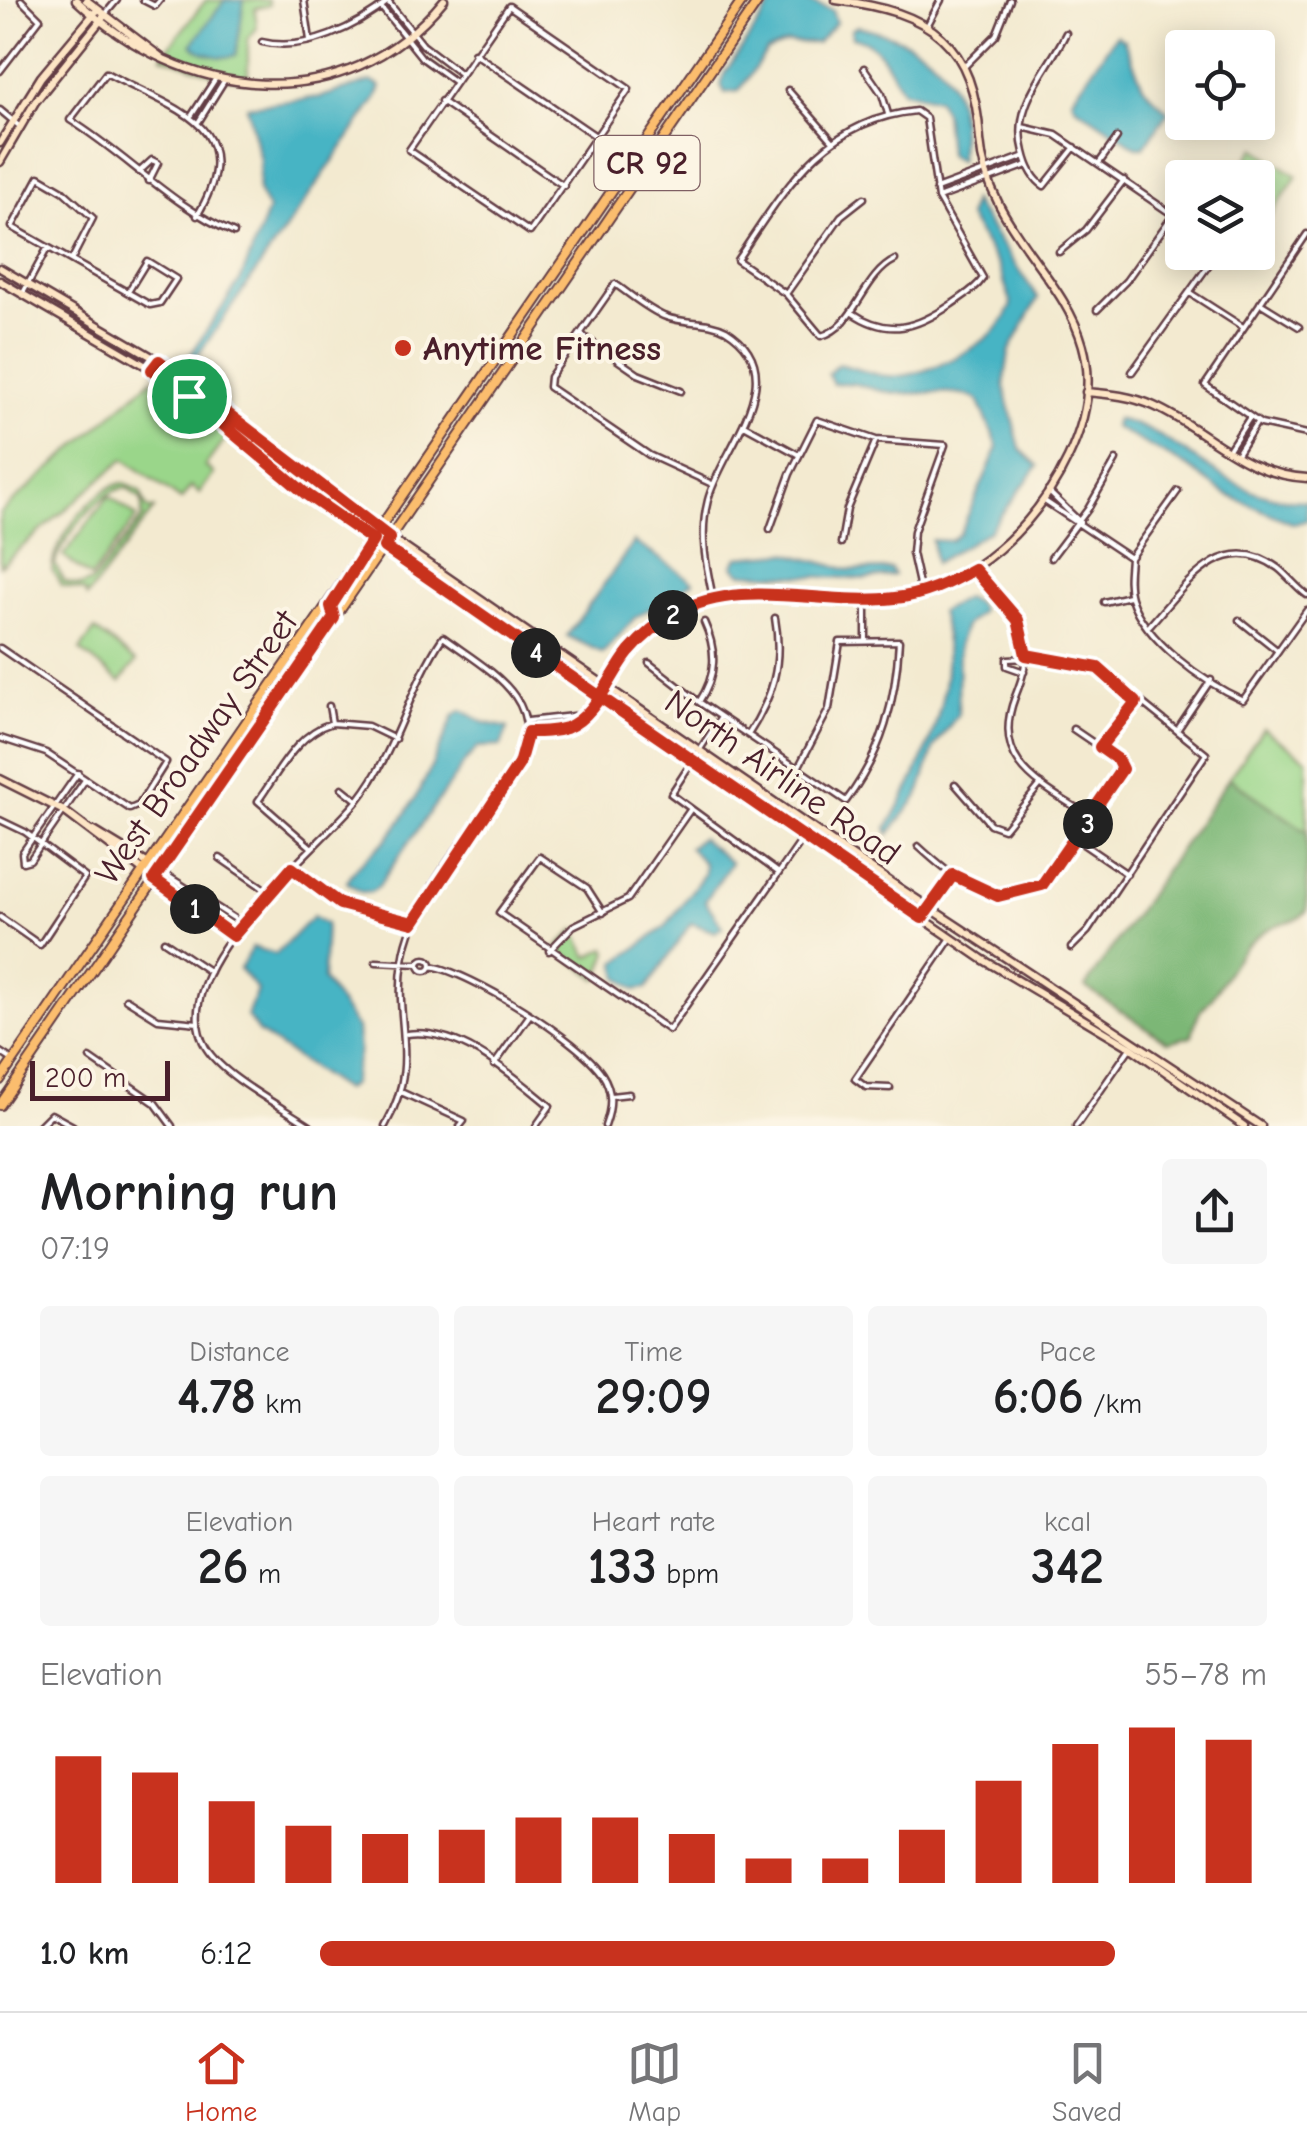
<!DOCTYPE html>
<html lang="en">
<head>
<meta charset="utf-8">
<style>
  :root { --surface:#fff; --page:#f6f6f6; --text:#202124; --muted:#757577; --line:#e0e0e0; --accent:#c8321e }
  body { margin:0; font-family:"Comic Neue",sans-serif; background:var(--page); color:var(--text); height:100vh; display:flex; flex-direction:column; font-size:38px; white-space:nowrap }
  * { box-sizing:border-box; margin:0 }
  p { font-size:32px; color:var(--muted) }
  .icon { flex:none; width:55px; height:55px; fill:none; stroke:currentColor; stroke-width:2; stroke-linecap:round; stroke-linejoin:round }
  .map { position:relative; height:1126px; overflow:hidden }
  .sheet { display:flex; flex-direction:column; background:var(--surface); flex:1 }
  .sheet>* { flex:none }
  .fabs { position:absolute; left:1165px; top:30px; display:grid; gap:20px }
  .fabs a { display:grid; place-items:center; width:110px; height:110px; border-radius:10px; background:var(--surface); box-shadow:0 5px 25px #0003; font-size:50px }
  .scale { position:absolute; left:30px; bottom:25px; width:140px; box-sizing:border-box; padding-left:10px; border:5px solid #4a1f2b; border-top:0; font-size:28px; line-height:35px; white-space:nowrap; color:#4a1f2b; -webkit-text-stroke:8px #fcf5e5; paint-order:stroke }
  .pin { position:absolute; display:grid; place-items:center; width:85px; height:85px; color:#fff; margin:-42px; border:5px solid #fff; border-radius:50%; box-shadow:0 2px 10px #0007 }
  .km { position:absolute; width:50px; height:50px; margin:-25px; border-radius:50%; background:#222; color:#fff; font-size:28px; line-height:50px; text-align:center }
  .round { display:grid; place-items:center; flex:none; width:105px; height:105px; border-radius:10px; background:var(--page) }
  .overview { display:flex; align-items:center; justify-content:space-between; height:170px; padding:0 40px }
  h1 { font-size:55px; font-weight:600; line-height:75px }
  .stats { display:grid; grid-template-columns:repeat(3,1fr); gap:15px; height:170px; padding:10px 40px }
  .stats div { display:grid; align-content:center; border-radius:10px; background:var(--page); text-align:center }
  .stats b { font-size:50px; font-weight:600 }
  .stats small { font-size:28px; font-weight:400 }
  .stats p { font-size:28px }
  .chart { height:280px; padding:20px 40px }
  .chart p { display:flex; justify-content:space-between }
  .chart svg { width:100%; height:180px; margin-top:10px; stroke:var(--accent); stroke-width:6 }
  ul { padding:0 40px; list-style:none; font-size:32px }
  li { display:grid; grid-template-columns:160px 120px 1fr; align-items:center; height:75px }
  li i { height:25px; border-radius:12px; background:var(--accent) }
  .menu { display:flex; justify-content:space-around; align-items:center; height:140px; border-top:2px solid var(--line); background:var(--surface); font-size:28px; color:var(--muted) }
  .menu a { display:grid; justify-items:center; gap:5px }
  .menu .active { color:var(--accent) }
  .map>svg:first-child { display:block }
  .green { fill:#9ad68a; stroke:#727a5a; stroke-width:2.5; fill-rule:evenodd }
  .forest { fill:#7bb776; stroke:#626b50; stroke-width:2.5 }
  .water { fill:#47b4c4; stroke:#486a78; stroke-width:2.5 }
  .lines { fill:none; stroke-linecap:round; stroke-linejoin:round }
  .street-casing { stroke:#633d44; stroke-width:9 }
  .secondary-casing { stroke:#633d44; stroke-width:11 }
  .primary-casing { stroke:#633d44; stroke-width:12 }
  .street { stroke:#fff; stroke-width:4 }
  .secondary { stroke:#fde5c5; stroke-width:6 }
  .primary { stroke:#fbbd6e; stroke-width:8 }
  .route-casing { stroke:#fff; stroke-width:20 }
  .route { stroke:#c8321e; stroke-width:12 }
  .poi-dot { fill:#c8321e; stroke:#fcf5e5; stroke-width:4 }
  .labels { text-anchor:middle; stroke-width:8; stroke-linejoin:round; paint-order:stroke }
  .shield { fill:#fcf5e5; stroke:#7f5f63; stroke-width:2.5 }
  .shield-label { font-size:32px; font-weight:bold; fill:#4a1f2b }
  .poi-label { font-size:35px; font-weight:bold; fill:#4a1f2b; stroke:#fcf5e5; text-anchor:start }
  .street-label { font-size:35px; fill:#4a1f2b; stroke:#fcf5e5 }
</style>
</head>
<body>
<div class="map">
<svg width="1307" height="1126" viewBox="0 0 1307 1126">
  <rect width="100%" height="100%" fill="#fcf5e5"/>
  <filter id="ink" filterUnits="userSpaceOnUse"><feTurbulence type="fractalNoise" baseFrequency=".01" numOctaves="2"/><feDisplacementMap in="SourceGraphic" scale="20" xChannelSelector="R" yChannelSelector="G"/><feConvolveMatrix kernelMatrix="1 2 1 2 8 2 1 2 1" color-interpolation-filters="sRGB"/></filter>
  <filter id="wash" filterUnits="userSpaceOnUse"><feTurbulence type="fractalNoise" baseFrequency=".0048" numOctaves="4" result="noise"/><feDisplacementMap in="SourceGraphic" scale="40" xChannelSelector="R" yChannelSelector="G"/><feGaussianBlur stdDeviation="2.25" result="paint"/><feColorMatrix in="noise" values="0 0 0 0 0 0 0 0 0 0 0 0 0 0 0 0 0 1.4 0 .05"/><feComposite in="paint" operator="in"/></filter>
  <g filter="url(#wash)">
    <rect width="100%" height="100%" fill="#f3ead0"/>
    <path class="green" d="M 206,0 L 268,0 L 269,5 L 255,9 L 257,28 L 248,39 L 248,80 L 225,78 L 162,56 Z
      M 1255,148 L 1297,176 L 1262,228 L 1258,225 L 1258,178 L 1235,177 Z
      M 152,379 L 228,435 L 205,466 L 214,474 L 199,493 L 191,486 L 181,500 L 124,459 L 0,566 L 0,513 Z
      M 124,483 L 140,491 L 147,509 L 154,509 L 87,597 L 84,591 L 62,586 L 52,570 C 52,542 96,485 124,483 ZM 127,488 L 142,500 L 142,518 L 92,582 L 80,586 L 65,582 L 55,565 C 58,543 104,486 127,488 Z
      M 109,496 L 137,517 L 91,578 L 63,556 Z
      M 95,630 L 136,662 L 120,682 L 80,650 Z
      M 1263,729 L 1307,759 L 1307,832 L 1229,778 Z
      M 575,930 L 588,957 L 606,948 L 608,952 L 598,979 L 556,949 Z"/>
    <path class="forest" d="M 1229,778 L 1307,832 L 1307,910 C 1297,924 1287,920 1273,927 C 1243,942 1233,963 1217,990 C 1204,1013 1199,1002 1192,1036 L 1168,1042 L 1085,987 Z"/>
    <path class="water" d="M 225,0 L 244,0 L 236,55 C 224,60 200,55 192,44 Z
      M 775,0 L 803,0 L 832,10 L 836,23 L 817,43 L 787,43 L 767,51 L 739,91 L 725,93 L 721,85 L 724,74 Z
      M 857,26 C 934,43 971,77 959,161 L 948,154 L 944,112 L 937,99 L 903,91 C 886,67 883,44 852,37 L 851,30 Z
      M 1116,35 L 1124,40 L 1143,86 L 1168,112 L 1144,147 L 1136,147 L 1075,106 L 1072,99 Z
      M 371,81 L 381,87 L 376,99 L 192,364 L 187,360 L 241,279 L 268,210 L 258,191 L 260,160 L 247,106 L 321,97 Z
      M 972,201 L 1038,298 L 1009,352 L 1004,385 L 1020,449 L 1038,466 L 989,531 L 935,563 L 932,540 L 951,541 L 960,533 L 998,447 L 978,400 C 953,386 916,397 889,392 C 869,389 853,380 833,384 L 828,374 L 838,364 C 858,368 878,378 899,376 C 932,374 1009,337 1011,302 L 999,267 L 968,217 Z
      M 1116,419 C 1186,434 1222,501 1307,501 L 1307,520 L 1294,524 L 1225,494 L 1188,467 L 1114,427 Z
      M 634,542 C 641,546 690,578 693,582 L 635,618 L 603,653 L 567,636 Z
      M 786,553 L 849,570 L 891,569 L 894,575 L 865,579 L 741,573 L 733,566 L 738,557 Z
      M 964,598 L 976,602 L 981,611 L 965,626 L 959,643 L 958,714 L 934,747 L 919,795 L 889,834 L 887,828 C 924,765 962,685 940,612 Z
      M 462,710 L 483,722 L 508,728 L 501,746 L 478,747 L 465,762 L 377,888 L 371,892 L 361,892 L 347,882 C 356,863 377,851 390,835 C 419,800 436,757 454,715 Z
      M 701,838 L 731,863 L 705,901 L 723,927 L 715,932 L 691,923 L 647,988 L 635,990 L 619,977 L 616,963 L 665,927 L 704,874 L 704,864 L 689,847 Z
      M 313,916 L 326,924 L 323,980 L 357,1028 L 359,1051 L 352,1084 L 344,1090 L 258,1032 L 247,1016 L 257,990 L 240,969 L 252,947 L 276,954 Z"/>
  </g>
  <g filter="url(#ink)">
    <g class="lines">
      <g class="street-casing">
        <path id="street" d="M 143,0 L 155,6 L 160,0
          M 304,0 L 310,40
          M 389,3 L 423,45 L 460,73
          M 509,6 L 629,89 L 530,232 L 409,150 Z
          M 381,7 L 422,58 L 454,81
          M 107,12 L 117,0
          M 927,26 L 941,0
          M 1066,33 C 1047,73 1011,104 1024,152 C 1027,165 1033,179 1044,186 L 1075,147
          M 262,42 C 305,53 358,26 390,0
          M 474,53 L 597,137
          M 966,65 L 996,35 L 1010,0
          M 864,68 L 882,94 L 888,114
          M 0,71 L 40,19 L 21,0
          M 788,90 L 832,140
          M 441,101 L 564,186
          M 0,110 L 19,126
          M 192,115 L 216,78
          M 199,121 L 224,81
          M 1022,127 L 1056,135 L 1182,221
          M 1099,163 L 1117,138
          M 139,172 L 152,160 L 158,163 L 149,181
          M 936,189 L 1025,156
          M 938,198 L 1027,165
          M 197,216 C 252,123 173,110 106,73 L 70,120 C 127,155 171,206 234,233
          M 1307,234 L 1205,385 L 1261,424 L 1307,434
          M 1059,252 L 1086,230 L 1124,180
          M 72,259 L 93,218 L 63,191 L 39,177 L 12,227 L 150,305 L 160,303 L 176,279 L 147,261 L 128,292
          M 23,293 L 48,247
          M 1190,293 L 1243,327
          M 786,294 L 841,216 L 864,198
          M 1260,303 L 1299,327
          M 1097,310 L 1126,281 L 1173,215
          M 851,312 C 889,338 917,328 952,304 C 963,296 976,289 983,278 L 938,198 L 926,118 L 916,111 C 823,120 785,189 737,260 L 786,294 L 821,336 C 856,327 862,276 895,260
          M 580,334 L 638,374 L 681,391
          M 1132,372 L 1218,252
          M 744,425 L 799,455
          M 1228,451 L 1250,417
          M 1237,454 L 1256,424
          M 712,484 L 649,455 L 549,387 L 550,377 L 615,284 C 631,295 648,310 666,317 C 685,324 708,320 726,330 C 797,374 721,448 708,500 C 699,534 706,565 713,598
          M 1048,491 L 1080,522
          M 1043,500 L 1130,558
          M 770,529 L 790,474 L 817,420 L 876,440 L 945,445 L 914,531 L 912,553 L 921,593
          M 841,543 L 847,509 L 876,440
          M 1051,558 L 1088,509 L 1116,460
          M 1130,558 C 1129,571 1127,585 1131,598 C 1145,641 1203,682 1243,700 L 1307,610
          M 1130,558 L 1178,491
          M 974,569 C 990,591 1017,609 1024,637 C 1029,658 1023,677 1015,697 C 989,765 1044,786 1092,818
          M 1104,602 L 1129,596
          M 1239,620 L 1278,651
          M 1149,626 C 1183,589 1221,527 1278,568 C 1288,576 1296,587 1307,595
          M 866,641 L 866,601
          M 0,648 L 166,762 L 139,805 L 130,809 L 46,753 L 0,738
          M 649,663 L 699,702 L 846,801 C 883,752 896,700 899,641 L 840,642 L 829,709 L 798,768
          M 1024,672 L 1007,666 L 1007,659 L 1053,657 L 1099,668 L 1206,754 L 1088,931 L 1071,948
          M 699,702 C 717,675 717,650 704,622
          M 329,706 L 332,723 L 368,726 L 395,739
          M 721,717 L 671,794 L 779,873
          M 528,721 L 582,715
          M 1178,729 L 1211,680
          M 528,732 C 563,731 578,724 599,696
          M 748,735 C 773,697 783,663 775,618
          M 1100,747 L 1137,702
          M 955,784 L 990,824 L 1004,829 L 1041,784
          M 342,788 L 357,800
          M 0,820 L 25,832 L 85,877 L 40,945 L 0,917
          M 1077,840 L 1127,874
          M 918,846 C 990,912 1023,918 1080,835 C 1095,814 1113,793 1122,769 L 1117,759 L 1073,729
          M 312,848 L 258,801 C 279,772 296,734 332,723
          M 220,858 L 269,892
          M 23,862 L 22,853 L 78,773
          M 23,862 L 30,860 L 85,780
          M 292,867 L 340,905 L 412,922
          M 160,871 L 243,924
          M 156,880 L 233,936
          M 603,913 L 587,888 L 540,857 L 499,913 L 669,1030 L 804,837
          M 924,916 L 953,875
          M 164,941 L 210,972
          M 549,951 L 573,926 L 628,899 L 690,810
          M419 965a6 6 0 1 1 12 0a6 6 0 1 1-12 0Z
          M 376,962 L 418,964
          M 431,966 C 470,972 580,1040 602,1074 C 613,1091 612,1107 605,1126
          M 126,999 L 158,1019 L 198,1023
          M 407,1034 C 460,1027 511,1074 550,1106 L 536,1126
          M 0,1052 L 14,1061
          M 90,1058 L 155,1103 L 172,1126
          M 494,1065 L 529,1016
          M 890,1088 L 866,1087 L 855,1079 L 951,938
          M 401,1092 L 464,1121 L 460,1126
          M 611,1096 L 629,1094
          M 39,1126 L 51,1114 L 73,1126
          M 310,1126 C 281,1106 224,1077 206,1048 C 160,971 315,853 358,800 C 397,751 408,689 443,637 C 488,670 548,699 519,764 C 481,819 412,894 403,961 C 393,1025 422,1060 385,1126
          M 1076,1126 L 1130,1048"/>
      </g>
      <g class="secondary-casing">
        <path id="secondary" d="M 76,0 C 183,100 343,123 444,0
          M 86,0 L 162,58
          M 0,143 L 41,77 L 97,10
          M 0,162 L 35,102 L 104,16
          M 0,268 L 159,361 L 379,530 L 892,883 L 1261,1126
          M 0,281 L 153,370 L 337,516 L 982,959 L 1130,1047 L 1244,1126
          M 1086,392 C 1110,394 1132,396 1154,406 C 1209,431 1243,475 1307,478
          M 599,696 C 628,652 657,616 710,599 C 740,589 777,596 808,597 C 837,598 869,602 899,597 C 974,585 1035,527 1068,458 C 1141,306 989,263 980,140 C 974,42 932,12 836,0
          M 0,779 L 64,811 L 154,879
          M 94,831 L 160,871"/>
      </g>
      <g class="primary-casing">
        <path id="primary" d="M 0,1080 L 743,0
          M 0,1105 L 759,0"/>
      </g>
      <use href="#street" class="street"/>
      <use href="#secondary" class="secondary"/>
      <use href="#primary" class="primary"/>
    </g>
  </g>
  <g class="lines" filter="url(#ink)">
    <g class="route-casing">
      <path id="route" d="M 189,396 L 306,494 L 373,540 L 331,606 L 334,618 L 154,879 L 233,936 L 292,868 L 340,904 L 413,923 L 519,764 L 528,732 C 541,732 554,732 566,728 C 596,717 610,675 629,652 C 642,637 658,623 676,613 C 743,576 823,607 895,598 C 924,595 949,583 974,569 L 1018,620 L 1026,655 L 1098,668 L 1136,702 L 1100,747 L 1117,759 L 1122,769 L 1042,885 L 998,896 L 953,875 L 922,918 L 599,696 L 593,692 L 384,547 L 390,538 L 159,361 L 152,370 L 189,396"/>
    </g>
    <use href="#route" class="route"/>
  </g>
  <circle class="poi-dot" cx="403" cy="348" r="10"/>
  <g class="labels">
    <rect class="shield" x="594.5" y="136" width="105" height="54" rx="8"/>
    <g class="shield-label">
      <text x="647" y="174">CR 92</text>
    </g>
    <g class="poi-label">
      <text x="423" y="360">Anytime Fitness</text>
    </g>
    <g class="street-label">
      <text transform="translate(196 747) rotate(-55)" y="12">West Broadway Street</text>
      <text transform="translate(783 777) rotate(35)" y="12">North Airline Road</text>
    </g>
  </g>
</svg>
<div class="fabs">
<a><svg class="icon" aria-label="locate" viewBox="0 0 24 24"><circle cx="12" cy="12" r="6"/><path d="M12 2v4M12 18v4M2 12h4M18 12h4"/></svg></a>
<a><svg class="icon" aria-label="layers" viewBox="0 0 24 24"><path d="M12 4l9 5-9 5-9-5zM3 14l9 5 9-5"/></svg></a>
</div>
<div class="scale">200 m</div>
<div class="pin" style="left:189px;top:396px;background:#1e9e55"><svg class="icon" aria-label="arrive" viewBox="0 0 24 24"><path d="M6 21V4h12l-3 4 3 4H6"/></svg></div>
<b class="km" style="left:195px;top:909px">1</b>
<b class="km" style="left:673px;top:615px">2</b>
<b class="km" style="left:1088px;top:824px">3</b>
<b class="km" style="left:536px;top:653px">4</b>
</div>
<section class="sheet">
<div class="overview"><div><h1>Morning run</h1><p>07:19</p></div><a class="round"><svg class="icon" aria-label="share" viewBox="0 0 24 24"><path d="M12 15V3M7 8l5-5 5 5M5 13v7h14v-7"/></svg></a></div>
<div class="stats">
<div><p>Distance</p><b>4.78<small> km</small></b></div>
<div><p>Time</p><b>29:09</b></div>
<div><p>Pace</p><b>6:06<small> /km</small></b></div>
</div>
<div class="stats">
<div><p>Elevation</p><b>26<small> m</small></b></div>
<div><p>Heart rate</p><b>133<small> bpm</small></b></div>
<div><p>kcal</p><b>342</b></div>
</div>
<div class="chart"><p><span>Elevation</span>55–78 m</p>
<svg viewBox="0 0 160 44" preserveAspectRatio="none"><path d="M5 44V13M15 44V17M25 44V24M35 44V30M45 44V32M55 44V31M65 44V28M75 44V28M85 44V32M95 44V38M105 44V38M115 44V31M125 44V19M135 44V10M145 44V6M155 44V9"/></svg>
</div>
<ul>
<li><b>1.0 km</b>6:12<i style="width:84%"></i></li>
</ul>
</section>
<nav class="menu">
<a class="active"><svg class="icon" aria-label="home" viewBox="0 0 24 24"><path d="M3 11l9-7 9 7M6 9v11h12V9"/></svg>Home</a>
<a><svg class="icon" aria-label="map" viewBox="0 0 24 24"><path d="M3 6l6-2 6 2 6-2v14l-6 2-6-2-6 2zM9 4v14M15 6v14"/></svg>Map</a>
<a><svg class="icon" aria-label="saved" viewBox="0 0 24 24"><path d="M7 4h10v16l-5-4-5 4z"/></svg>Saved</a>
</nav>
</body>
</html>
